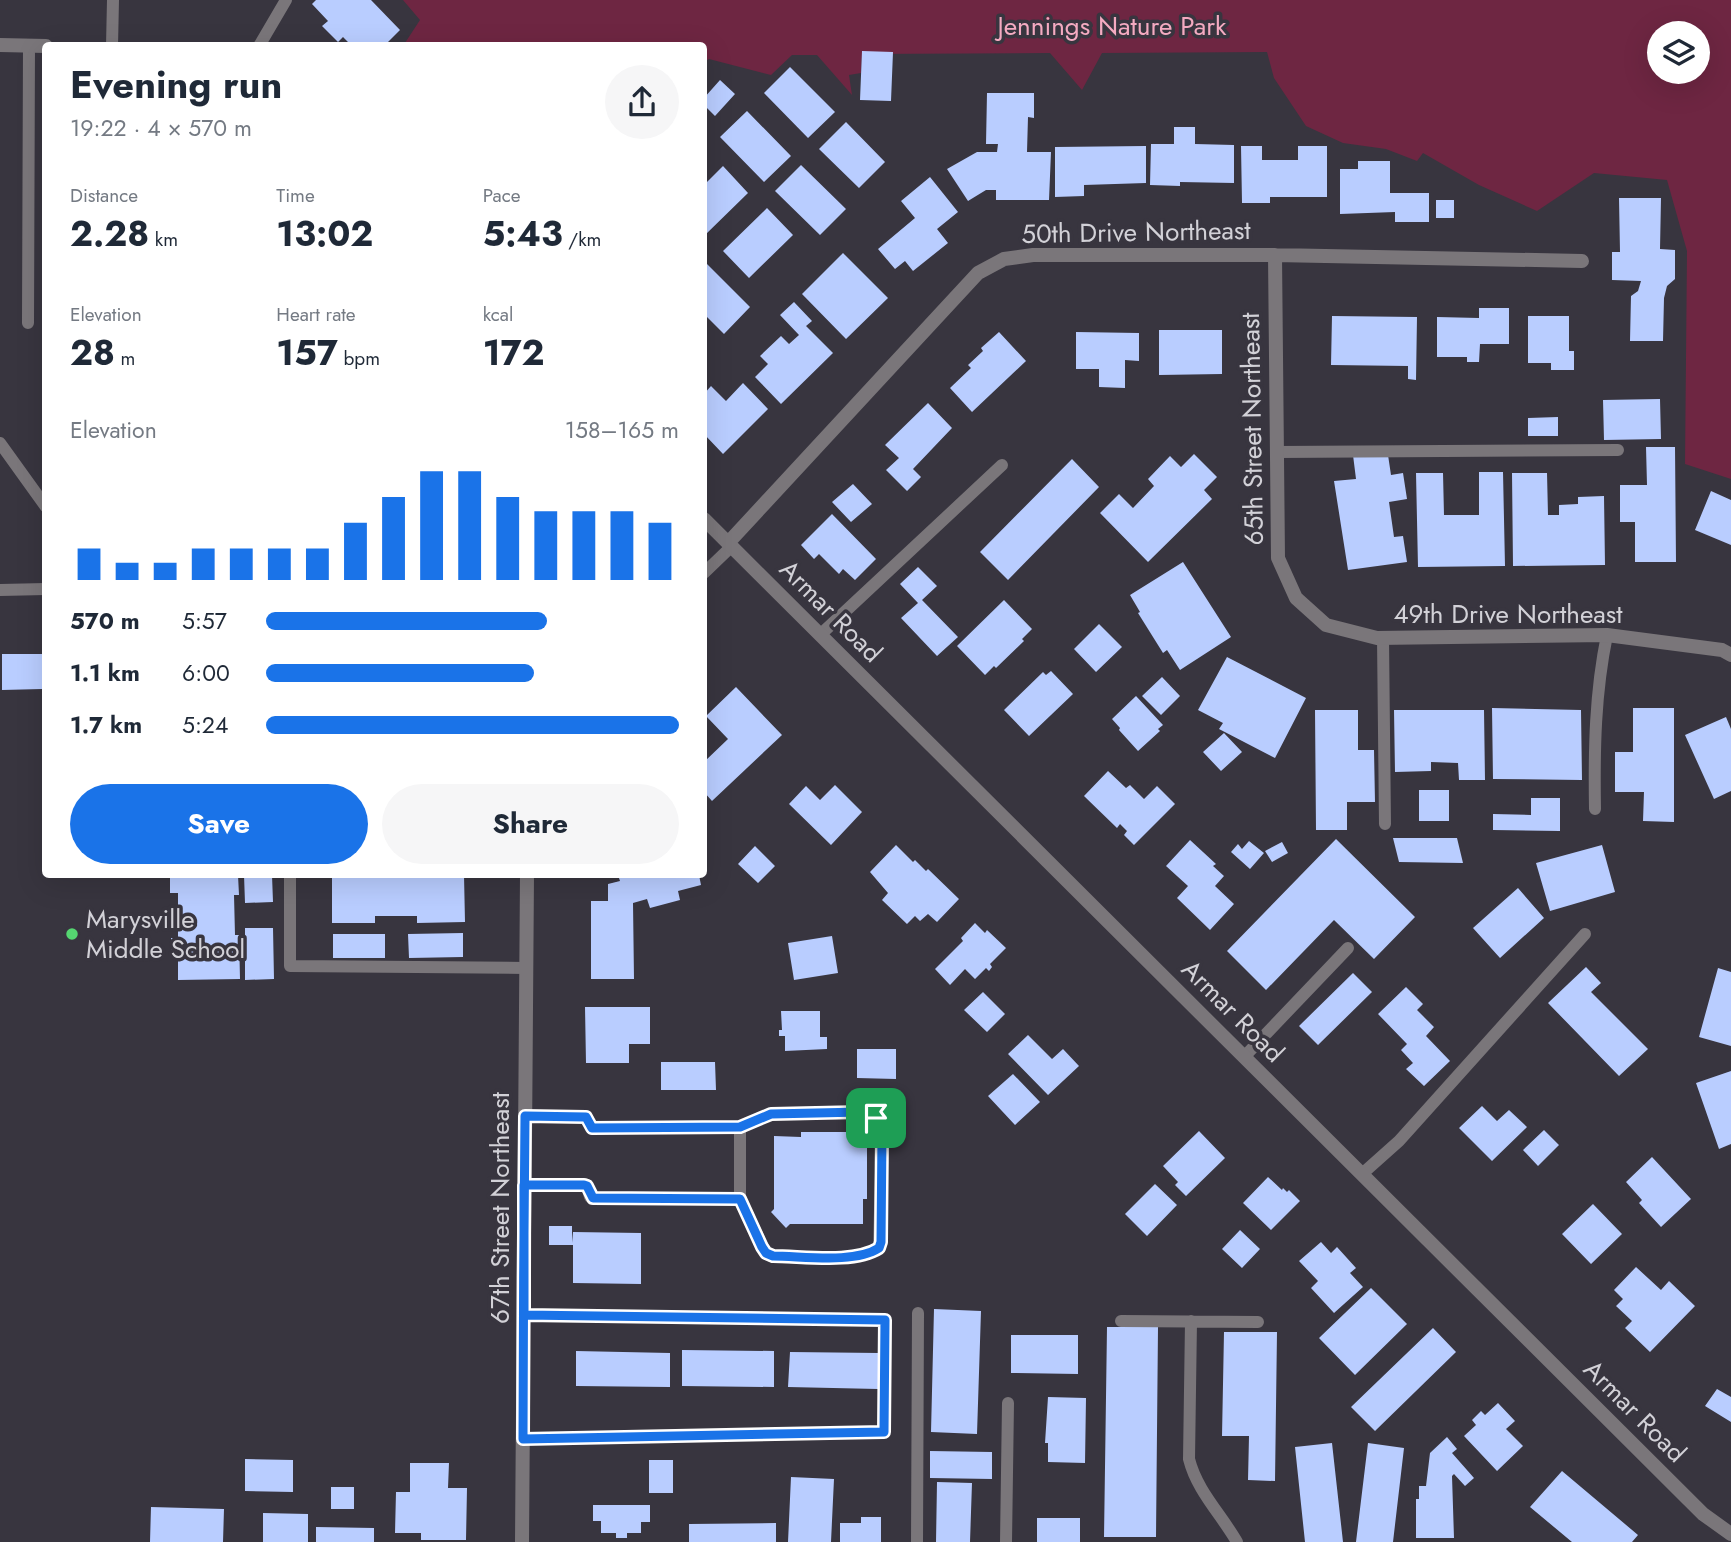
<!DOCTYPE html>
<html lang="en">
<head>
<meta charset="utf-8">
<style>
  :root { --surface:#fff; --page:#f6f6f7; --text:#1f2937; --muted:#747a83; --accent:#1a73e8 }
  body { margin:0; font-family:Jost,sans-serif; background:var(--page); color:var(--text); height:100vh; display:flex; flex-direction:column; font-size:26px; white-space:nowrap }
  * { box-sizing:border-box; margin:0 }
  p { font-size:23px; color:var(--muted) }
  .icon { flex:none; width:38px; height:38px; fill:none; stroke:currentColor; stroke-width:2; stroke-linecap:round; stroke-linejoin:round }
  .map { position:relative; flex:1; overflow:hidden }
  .side { position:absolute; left:42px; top:42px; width:665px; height:836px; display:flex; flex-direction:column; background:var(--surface); border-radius:7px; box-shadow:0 7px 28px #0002 }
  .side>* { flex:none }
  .tools { position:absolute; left:1647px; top:21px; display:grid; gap:14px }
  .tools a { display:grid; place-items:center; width:63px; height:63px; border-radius:50%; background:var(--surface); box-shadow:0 7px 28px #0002; font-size:35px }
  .pin { position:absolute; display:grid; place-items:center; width:60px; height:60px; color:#fff; margin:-30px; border-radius:14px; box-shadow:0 4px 10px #0006 }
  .round { display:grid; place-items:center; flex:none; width:74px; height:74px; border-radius:37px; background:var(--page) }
  .overview { display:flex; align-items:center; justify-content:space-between; height:119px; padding:0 28px }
  h1 { font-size:38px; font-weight:700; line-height:52px }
  .stats { display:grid; grid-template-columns:repeat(3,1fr); gap:10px; height:119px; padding:7px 28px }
  .stats div { display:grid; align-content:center }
  .stats b { font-size:35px; font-weight:700 }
  .stats small { font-size:19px; font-weight:400 }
  .stats p { font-size:19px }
  .chart { height:196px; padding:14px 28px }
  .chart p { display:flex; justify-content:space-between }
  .chart svg { width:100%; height:126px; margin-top:7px; stroke:var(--accent); stroke-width:6 }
  .cta { display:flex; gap:14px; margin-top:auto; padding:14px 28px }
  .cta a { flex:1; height:80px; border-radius:42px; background:var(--accent); color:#fff; font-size:28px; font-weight:700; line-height:80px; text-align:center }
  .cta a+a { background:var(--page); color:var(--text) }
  ul { padding:0 28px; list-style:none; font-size:23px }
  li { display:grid; grid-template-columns:112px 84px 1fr; align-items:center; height:52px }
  li i { height:18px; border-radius:9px; background:var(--accent) }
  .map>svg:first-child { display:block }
  .green { fill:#6e2642; fill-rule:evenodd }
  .building { fill:#b9cdff }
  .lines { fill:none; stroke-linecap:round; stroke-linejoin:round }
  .service { stroke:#7a767a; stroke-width:12 }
  .minor { stroke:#7a767a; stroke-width:14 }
  .route-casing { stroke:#fff; stroke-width:14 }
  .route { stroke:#1a73e8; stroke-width:9 }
  .poi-dot { fill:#55d671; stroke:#38353f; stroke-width:2.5 }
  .labels { text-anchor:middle; stroke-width:7; stroke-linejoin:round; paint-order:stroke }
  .park-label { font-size:26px; fill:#f4aac1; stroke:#38353f }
  .street-label { font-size:26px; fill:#d2d1d7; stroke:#38353f }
  .poi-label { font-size:26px; fill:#d2d1d7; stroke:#38353f; text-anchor:start }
</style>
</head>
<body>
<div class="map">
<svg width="1731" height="1542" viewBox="0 0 1731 1542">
  <rect width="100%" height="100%" fill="#38353f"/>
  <path class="green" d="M 403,0 L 1731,0 L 1731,479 L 1685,464 L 1687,251 L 1667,180 L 1594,173 L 1537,211 L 1479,185 L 1423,153 L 1417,161 L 1386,149 L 1343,143 L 1306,126 L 1274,78 L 1267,52 L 1102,53 L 1082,90 L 1050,53 L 862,54 L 861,73 L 849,75 L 852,95 L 817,55 L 792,55 L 771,75 L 709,59 L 704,62 L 704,46 L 403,46 L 420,20 ZM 1659,33 L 1698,33 L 1698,72 L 1659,72 Z"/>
  <path class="building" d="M 316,0 L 371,0 L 400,30 L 384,46 L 352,46 L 343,37 L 338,42 L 322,26 L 328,21 L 312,4 Z
    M 862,51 L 893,52 L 891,101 L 860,100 Z
    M 790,67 L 835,112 L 808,138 L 764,93 Z
    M 720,80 L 735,94 L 715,116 L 704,105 L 704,98 Z
    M 987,93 L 1034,93 L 1034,118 L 1028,117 L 1027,152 L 1051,152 L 1049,200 L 996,200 L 996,190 L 986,190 L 968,201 L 947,169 L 977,152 L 997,152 L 998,144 L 986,144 Z
    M 747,111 L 791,156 L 764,182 L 720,137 Z
    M 846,122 L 885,162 L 859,188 L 819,149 Z
    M 1174,127 L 1195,127 L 1195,144 L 1234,145 L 1234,183 L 1180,182 L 1180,186 L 1150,185 L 1151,144 L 1174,144 Z
    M 1146,146 L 1146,183 L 1084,185 L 1084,196 L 1055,197 L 1055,147 Z
    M 1241,146 L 1262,146 L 1262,160 L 1298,160 L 1298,146 L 1327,146 L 1327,197 L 1270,197 L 1270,203 L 1242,203 Z
    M 1358,161 L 1390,161 L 1390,193 L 1429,193 L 1429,222 L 1395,222 L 1395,212 L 1340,214 L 1340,169 L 1358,169 Z
    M 801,165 L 846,209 L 820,235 L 775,191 Z
    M 723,166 L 748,193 L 704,236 L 704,185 Z
    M 930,177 L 958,212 L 937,229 L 948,243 L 913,271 L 905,261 L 895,269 L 878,249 L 915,218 L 901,201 Z
    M 1619,198 L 1661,198 L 1660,249 L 1675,250 L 1675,279 L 1667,286 L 1664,298 L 1663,341 L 1630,341 L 1631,296 L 1638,291 L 1641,281 L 1612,280 L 1612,252 L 1620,252 Z
    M 1436,200 L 1454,200 L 1454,218 L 1436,218 Z
    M 767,208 L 793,235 L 749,278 L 723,251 Z
    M 843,253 L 888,298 L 846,339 L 802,294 Z
    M 706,263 L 750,307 L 724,334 L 704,314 L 704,266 Z
    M 794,302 L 812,321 L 806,326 L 833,353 L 781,404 L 755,377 L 768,364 L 760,356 L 781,336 L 789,344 L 799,335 L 780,315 Z
    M 1479,308 L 1509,308 L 1509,344 L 1480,344 L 1479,362 L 1467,362 L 1467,357 L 1437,357 L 1437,317 L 1479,318 Z
    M 1332,316 L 1417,317 L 1416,380 L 1408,379 L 1408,366 L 1331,365 Z
    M 1528,316 L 1569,316 L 1569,351 L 1574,351 L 1574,370 L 1551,370 L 1551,363 L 1528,363 Z
    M 1159,330 L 1222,330 L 1222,374 L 1159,375 Z
    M 999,332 L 1026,361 L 972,412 L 950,388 L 971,368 L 968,365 L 983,351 L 981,348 Z
    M 1076,332 L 1139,333 L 1139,361 L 1125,360 L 1125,388 L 1099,387 L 1099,369 L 1076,369 Z
    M 743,383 L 768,409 L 723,454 L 704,434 L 704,394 L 711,386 L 726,401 Z
    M 1660,399 L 1661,439 L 1604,440 L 1603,400 Z
    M 928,403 L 952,428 L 913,469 L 921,477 L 907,491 L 886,470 L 899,458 L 885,445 Z
    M 1558,417 L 1558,436 L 1528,436 L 1528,418 Z
    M 1646,447 L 1675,447 L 1676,562 L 1635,562 L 1635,522 L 1620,522 L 1620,485 L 1647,485 Z
    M 1194,454 L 1217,477 L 1204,490 L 1212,499 L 1148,562 L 1100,513 L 1119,494 L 1133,508 L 1154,486 L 1148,479 L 1170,456 L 1181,467 Z
    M 1353,455 L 1388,455 L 1391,475 L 1403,473 L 1407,499 L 1389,502 L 1394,537 L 1403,536 L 1407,562 L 1348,570 L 1334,481 L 1356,479 Z
    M 1072,459 L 1099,487 L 1008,580 L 980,552 Z
    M 1479,472 L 1503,472 L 1505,566 L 1418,567 L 1416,473 L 1443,473 L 1444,515 L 1479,515 Z
    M 1512,473 L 1547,473 L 1548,515 L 1559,515 L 1559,505 L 1578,504 L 1578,497 L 1604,496 L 1605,565 L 1513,566 Z
    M 853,484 L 872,504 L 851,522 L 832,502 Z
    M 1711,491 L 1731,500 L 1731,545 L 1695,530 Z
    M 832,514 L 876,559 L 855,580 L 843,569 L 839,574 L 819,554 L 814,559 L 801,545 Z
    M 1183,562 L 1231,637 L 1180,670 L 1167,650 L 1163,653 L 1138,613 L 1140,612 L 1130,595 Z
    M 918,567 L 937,586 L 922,600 L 958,637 L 937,656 L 901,618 L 918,603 L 900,584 Z
    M 1004,600 L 1032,629 L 1022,639 L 1024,641 L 996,668 L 994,666 L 985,675 L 957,646 Z
    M 1099,624 L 1122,647 L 1096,672 L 1074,649 Z
    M 2,654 L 42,654 L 42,689 L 2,690 Z
    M 1227,657 L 1306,698 L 1275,758 L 1219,729 L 1223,723 L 1198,710 Z
    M 1051,671 L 1073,694 L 1029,736 L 1004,710 L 1043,672 L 1046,675 Z
    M 1162,677 L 1180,696 L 1161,715 L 1142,696 Z
    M 736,687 L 782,735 L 712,801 L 704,792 L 704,762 L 728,739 L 706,716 Z
    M 1136,696 L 1163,725 L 1158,729 L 1160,731 L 1138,751 L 1119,730 L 1120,728 L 1112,719 Z
    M 1492,708 L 1581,710 L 1582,780 L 1493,779 Z
    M 1633,708 L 1674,708 L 1674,822 L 1643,821 L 1644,792 L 1615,792 L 1615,752 L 1633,752 Z
    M 1315,710 L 1358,710 L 1358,750 L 1374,750 L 1375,802 L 1347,802 L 1347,830 L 1316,830 Z
    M 1394,710 L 1484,710 L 1485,780 L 1459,780 L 1458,763 L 1431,762 L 1431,771 L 1395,772 Z
    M 1726,717 L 1731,729 L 1731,791 L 1714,799 L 1685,735 Z
    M 1224,733 L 1242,752 L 1221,771 L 1203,752 Z
    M 1108,771 L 1126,788 L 1130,785 L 1144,799 L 1157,786 L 1175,804 L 1134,845 L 1124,835 L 1127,831 L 1120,824 L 1117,828 L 1084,796 Z
    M 835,785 L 862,812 L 831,845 L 789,804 L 806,786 L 820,800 Z
    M 1419,790 L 1449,790 L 1449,821 L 1419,821 Z
    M 1531,798 L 1560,798 L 1560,831 L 1493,830 L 1493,814 L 1531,815 Z
    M 1393,838 L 1457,838 L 1463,863 L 1399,862 Z
    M 1336,839 L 1415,917 L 1374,959 L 1334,920 L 1266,990 L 1227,951 Z
    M 1190,840 L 1216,864 L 1213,866 L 1224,876 L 1215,886 L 1234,904 L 1210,930 L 1177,898 L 1188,886 L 1166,866 Z
    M 1249,841 L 1264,853 L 1250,869 L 1231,852 L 1238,844 L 1242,849 Z
    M 1282,842 L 1288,853 L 1272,862 L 1265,851 Z
    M 896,845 L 913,862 L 915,860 L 926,871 L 928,869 L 959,899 L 937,922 L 928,914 L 920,921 L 915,916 L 907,924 L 882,900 L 888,893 L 870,872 Z
    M 1602,845 L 1615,892 L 1550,911 L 1536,863 Z
    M 755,846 L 775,866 L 758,883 L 738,864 Z
    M 179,875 L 238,875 L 239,895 L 234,895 L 235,935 L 239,935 L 240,979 L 178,980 L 178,954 L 171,955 L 171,938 L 178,938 L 178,893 L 170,893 L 170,876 Z
    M 244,875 L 272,875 L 273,902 L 245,903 Z
    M 332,875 L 464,875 L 465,922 L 417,923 L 417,916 L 375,916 L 375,923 L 332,923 Z
    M 618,875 L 699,875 L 701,885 L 678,891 L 680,900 L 650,908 L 647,899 L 633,903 L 634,979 L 591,979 L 591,901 L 608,901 L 608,884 L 620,881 Z
    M 1518,888 L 1544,918 L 1500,958 L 1473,928 Z
    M 975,923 L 985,933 L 987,930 L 1006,948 L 990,964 L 992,967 L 989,971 L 986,968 L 975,979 L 965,969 L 950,985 L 935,969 L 963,941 L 961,938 Z
    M 245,928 L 273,928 L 274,979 L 245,980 Z
    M 463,933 L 463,957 L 409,958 L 408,934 Z
    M 333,934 L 385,934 L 385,958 L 333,958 Z
    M 832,936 L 838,973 L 794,980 L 788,943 Z
    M 1586,967 L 1601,983 L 1591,992 L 1648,1049 L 1619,1076 L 1548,1003 Z
    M 1718,968 L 1731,972 L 1731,1046 L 1699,1037 Z
    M 1353,973 L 1372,992 L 1318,1045 L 1299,1026 Z
    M 1406,987 L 1423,1004 L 1417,1010 L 1434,1027 L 1426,1036 L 1450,1061 L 1424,1086 L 1406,1069 L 1413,1063 L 1401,1050 L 1407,1044 L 1378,1014 Z
    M 983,992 L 1005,1014 L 987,1032 L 964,1010 Z
    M 585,1007 L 650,1007 L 650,1044 L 629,1044 L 629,1063 L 586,1063 Z
    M 781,1011 L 820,1011 L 820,1037 L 827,1037 L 827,1049 L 785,1051 L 785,1036 L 779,1036 L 779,1030 L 782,1030 Z
    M 1028,1035 L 1052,1059 L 1063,1049 L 1079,1066 L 1048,1095 L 1008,1054 Z
    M 857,1049 L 896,1049 L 896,1079 L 857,1078 Z
    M 661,1062 L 715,1062 L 716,1090 L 661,1090 Z
    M 1731,1071 L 1731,1144 L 1719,1149 L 1696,1083 Z
    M 1013,1074 L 1040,1102 L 1015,1125 L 988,1096 Z
    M 1482,1106 L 1497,1121 L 1509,1110 L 1527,1127 L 1492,1161 L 1459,1128 Z
    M 1544,1130 L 1559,1145 L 1538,1166 L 1523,1150 Z
    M 1199,1131 L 1225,1158 L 1186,1196 L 1175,1185 L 1178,1182 L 1163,1166 Z
    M 801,1132 L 867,1132 L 867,1199 L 863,1199 L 863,1224 L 790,1224 L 786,1228 L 771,1212 L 774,1209 L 774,1136 L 801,1137 Z
    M 1652,1157 L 1691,1199 L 1661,1227 L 1639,1203 L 1642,1200 L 1626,1182 Z
    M 1268,1177 L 1282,1190 L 1283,1188 L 1287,1192 L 1289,1190 L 1300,1201 L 1271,1230 L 1243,1203 Z
    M 1155,1184 L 1177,1205 L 1147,1236 L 1125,1214 Z
    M 1593,1204 L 1622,1234 L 1591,1264 L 1562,1234 Z
    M 549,1226 L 572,1226 L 572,1243 L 573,1232 L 641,1233 L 641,1284 L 573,1283 L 573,1245 L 549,1245 Z
    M 1240,1230 L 1260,1249 L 1242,1268 L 1222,1249 Z
    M 1321,1242 L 1331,1253 L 1337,1247 L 1356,1268 L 1350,1273 L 1363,1287 L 1334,1313 L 1311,1288 L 1318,1281 L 1299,1261 Z
    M 1636,1267 L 1661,1290 L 1669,1281 L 1695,1306 L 1650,1352 L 1625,1328 L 1632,1321 L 1616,1306 L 1623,1299 L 1614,1290 Z
    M 1371,1288 L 1407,1324 L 1355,1375 L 1319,1338 Z
    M 934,1309 L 981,1311 L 977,1434 L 931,1432 Z
    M 1107,1327 L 1158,1327 L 1156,1537 L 1104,1537 Z
    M 1433,1328 L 1456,1352 L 1375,1431 L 1351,1407 Z
    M 1224,1332 L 1277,1332 L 1275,1481 L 1248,1480 L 1249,1436 L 1222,1436 Z
    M 1011,1335 L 1078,1335 L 1078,1374 L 1011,1373 Z
    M 682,1350 L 774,1351 L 774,1387 L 682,1386 Z
    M 576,1351 L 670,1353 L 670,1387 L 576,1386 Z
    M 790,1352 L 879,1353 L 878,1389 L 788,1387 Z
    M 1717,1389 L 1731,1397 L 1731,1422 L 1705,1406 Z
    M 1048,1397 L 1086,1398 L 1085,1463 L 1048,1462 L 1048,1443 L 1045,1443 Z
    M 1498,1403 L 1515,1421 L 1506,1429 L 1523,1446 L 1497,1471 L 1464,1436 L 1476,1425 L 1472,1420 L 1481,1411 L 1485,1415 Z
    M 1447,1437 L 1457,1449 L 1452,1453 L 1474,1478 L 1465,1486 L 1454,1474 L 1452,1476 L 1454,1538 L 1416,1538 L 1416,1499 L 1419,1499 L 1419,1486 L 1426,1486 L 1430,1453 Z
    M 1332,1443 L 1343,1542 L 1305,1542 L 1295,1447 Z
    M 1368,1443 L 1404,1448 L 1393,1542 L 1356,1542 Z
    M 930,1451 L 992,1452 L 992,1479 L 930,1478 Z
    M 245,1459 L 293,1460 L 293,1492 L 245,1491 Z
    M 649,1460 L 673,1460 L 673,1493 L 649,1493 Z
    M 410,1463 L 449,1463 L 448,1488 L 467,1488 L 466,1540 L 421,1540 L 421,1533 L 395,1533 L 396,1492 L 410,1492 Z
    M 1562,1471 L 1638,1535 L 1632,1542 L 1572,1542 L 1530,1507 Z
    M 791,1477 L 834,1479 L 831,1542 L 788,1542 Z
    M 937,1482 L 972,1483 L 970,1542 L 936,1542 Z
    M 331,1487 L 354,1487 L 354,1509 L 331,1509 Z
    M 593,1505 L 650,1505 L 650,1522 L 641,1522 L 641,1533 L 627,1533 L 627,1538 L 616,1538 L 616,1533 L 601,1533 L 601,1521 L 593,1521 Z
    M 151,1507 L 224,1509 L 223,1542 L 150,1542 Z
    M 263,1513 L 308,1514 L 308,1542 L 263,1542 Z
    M 861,1517 L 881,1517 L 881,1542 L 840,1542 L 840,1523 L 861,1523 Z
    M 1037,1518 L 1080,1518 L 1080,1542 L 1037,1542 Z
    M 776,1523 L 776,1542 L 689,1542 L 689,1524 Z
    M 316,1527 L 374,1528 L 374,1542 L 316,1542 Z"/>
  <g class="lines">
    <path class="service" d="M 112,46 L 113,0
      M 259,46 L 286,0
      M 28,323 L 29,46
      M 0,443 L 46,507
      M 1277,452 L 1618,450
      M 704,573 L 732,546
      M 0,590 L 46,589
      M 820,635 L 1002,465
      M 1383,638 L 1385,824
      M 1595,809 C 1594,750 1595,693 1607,635
      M 290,875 L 290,966 L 526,968
      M 1244,1057 L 1348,948
      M 740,1127 L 770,1114 L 861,1112 C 875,1114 879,1121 882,1134 L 879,1248 C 854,1264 803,1257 773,1257 L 766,1253 L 740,1199
      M 1362,1174 L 1399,1141 L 1585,934
      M 524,1185 L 584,1185 L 587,1186 L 590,1197 L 593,1198 L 740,1199 L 740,1127 L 592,1128 L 585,1117 L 525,1116
      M 1121,1321 L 1258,1322
      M 1191,1321 L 1189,1459 C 1197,1491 1221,1514 1237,1542
      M 523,1439 L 884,1432 L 885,1320 L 524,1315
      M 917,1542 L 918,1313
      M 1006,1542 L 1008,1403"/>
    <path class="minor" d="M 0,45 L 46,46
      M 1275,255 L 1278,558 L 1296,598 L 1326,625 L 1377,638 L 1607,635 L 1722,650 L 1731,655
      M 704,519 L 1703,1514 L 1731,1534
      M 728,543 L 978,273 L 1004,259 L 1033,255 L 1275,255 L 1582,261
      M 522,1542 L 527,875"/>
  </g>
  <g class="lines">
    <g class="route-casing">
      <path id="route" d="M 876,1118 L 869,1113 L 861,1112 L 771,1114 L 740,1127 L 592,1128 L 586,1117 L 525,1116 C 524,1224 523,1331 523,1439 L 884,1432 L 885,1320 L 524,1315 L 524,1185 L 584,1185 L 587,1186 L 593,1198 L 740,1199 L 762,1247 L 766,1253 L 773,1256 C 803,1256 854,1264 879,1248 L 881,1242 L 882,1134 L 876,1118"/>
    </g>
    <use href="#route" class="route"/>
  </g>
  <circle class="poi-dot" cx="72" cy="934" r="7"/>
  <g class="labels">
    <g class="park-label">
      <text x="1112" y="35">Jennings Nature Park</text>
    </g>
    <g class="street-label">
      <text transform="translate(1136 232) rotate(-1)" y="9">50th Drive Northeast</text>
      <text transform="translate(1252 429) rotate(-91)" y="9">65th Street Northeast</text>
      <text transform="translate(831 611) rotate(45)" y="9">Armar Road</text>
      <text x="1508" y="623">49th Drive Northeast</text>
      <text transform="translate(1233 1011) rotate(45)" y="9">Armar Road</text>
      <text transform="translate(500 1208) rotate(-90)" y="9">67th Street Northeast</text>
      <text transform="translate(1635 1411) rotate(45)" y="9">Armar Road</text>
    </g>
    <g class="poi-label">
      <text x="86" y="928">Marysville<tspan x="86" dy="30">Middle School</tspan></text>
    </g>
  </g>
</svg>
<div class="tools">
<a><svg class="icon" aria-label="layers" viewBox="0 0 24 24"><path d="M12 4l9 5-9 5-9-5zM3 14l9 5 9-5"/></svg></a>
</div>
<div class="pin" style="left:876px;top:1118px;background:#1e9e55"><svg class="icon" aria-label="arrive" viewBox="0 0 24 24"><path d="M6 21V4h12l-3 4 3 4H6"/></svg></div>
<section class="side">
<div class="overview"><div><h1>Evening run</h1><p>19:22 · 4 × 570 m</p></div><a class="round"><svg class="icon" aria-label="share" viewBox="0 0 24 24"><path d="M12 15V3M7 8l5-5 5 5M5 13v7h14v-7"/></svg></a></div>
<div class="stats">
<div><p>Distance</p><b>2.28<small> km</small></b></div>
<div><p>Time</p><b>13:02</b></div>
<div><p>Pace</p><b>5:43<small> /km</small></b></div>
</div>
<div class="stats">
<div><p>Elevation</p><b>28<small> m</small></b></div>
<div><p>Heart rate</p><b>157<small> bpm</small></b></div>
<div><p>kcal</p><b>172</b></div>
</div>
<div class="chart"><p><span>Elevation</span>158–165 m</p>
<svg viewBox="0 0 160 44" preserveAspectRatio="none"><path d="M5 44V33M15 44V38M25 44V38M35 44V33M45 44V33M55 44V33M65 44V33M75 44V24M85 44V15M95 44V6M105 44V6M115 44V15M125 44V20M135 44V20M145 44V20M155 44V24"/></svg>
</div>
<ul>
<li><b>570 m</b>5:57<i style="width:68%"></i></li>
<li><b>1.1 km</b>6:00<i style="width:65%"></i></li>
<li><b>1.7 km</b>5:24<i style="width:100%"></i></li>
</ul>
<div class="cta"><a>Save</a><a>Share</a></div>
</section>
</div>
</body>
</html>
